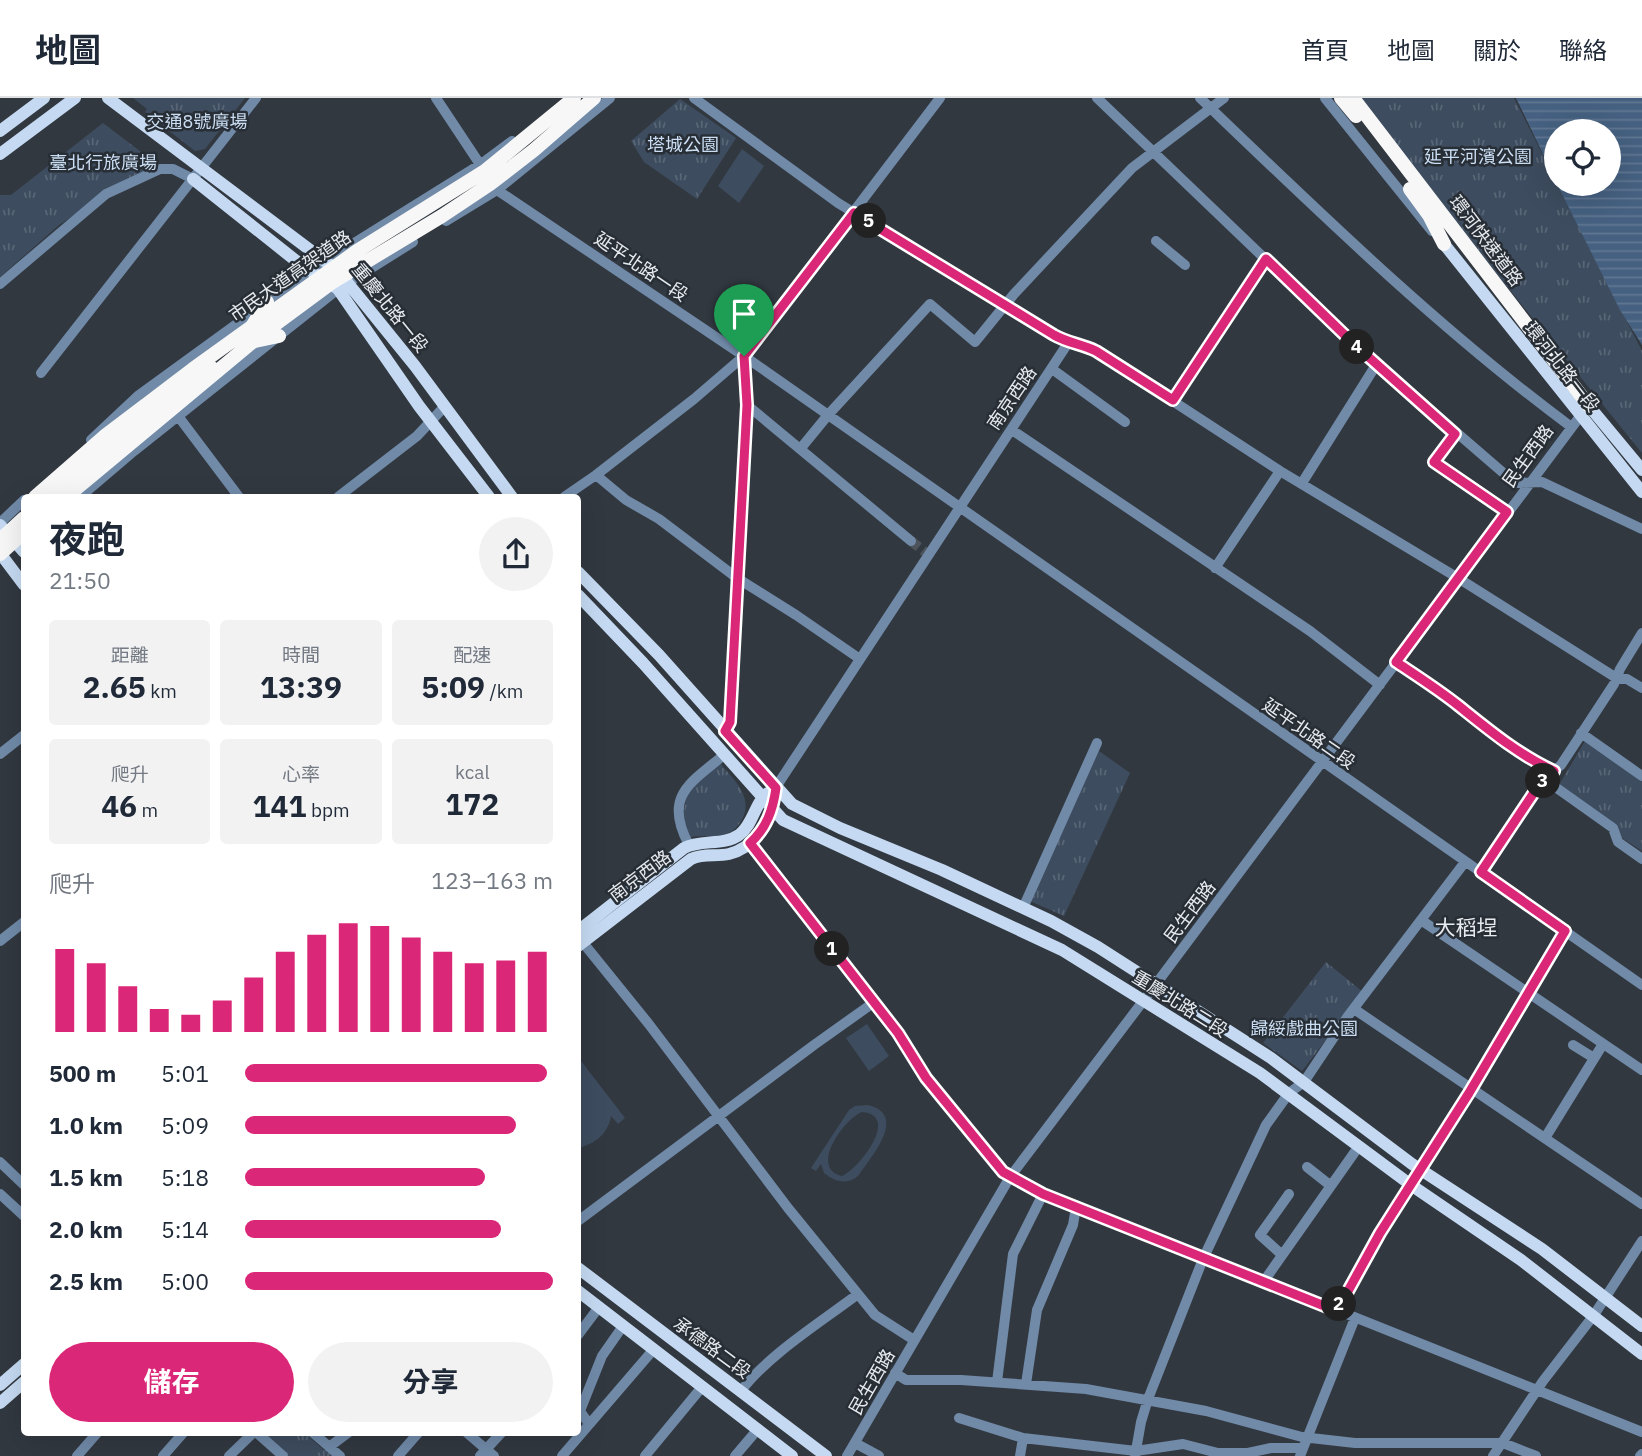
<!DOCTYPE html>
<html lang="zh-TW">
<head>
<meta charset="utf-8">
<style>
  :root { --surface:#fff; --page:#f2f2f3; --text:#1f2937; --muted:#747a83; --line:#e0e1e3; --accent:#db2777 }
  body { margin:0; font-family:"IBM Plex Sans","Noto Sans TC",sans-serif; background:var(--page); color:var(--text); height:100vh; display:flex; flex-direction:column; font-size:26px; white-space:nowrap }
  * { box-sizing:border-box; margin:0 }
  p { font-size:23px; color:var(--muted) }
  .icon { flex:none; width:38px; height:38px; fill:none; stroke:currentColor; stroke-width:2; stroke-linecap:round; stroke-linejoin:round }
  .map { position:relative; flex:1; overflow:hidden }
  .details { position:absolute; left:21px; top:396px; width:560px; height:942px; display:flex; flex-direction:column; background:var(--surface); border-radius:7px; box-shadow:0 7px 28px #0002 }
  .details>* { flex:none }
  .controls { position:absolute; left:1544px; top:21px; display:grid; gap:14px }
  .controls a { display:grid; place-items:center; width:77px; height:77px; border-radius:50%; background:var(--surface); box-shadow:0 7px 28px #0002; font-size:35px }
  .pin { position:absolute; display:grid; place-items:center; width:60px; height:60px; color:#fff; margin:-72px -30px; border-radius:50% 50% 50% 0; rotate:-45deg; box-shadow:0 0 7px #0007 }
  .pin .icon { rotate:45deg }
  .km { position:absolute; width:35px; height:35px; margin:-18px; border-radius:50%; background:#222; color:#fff; font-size:19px; line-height:35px; text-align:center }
  .round { display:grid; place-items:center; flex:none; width:74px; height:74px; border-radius:37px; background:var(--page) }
  .headline { display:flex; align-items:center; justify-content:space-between; height:119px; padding:0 28px }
  h1 { font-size:38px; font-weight:700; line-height:52px }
  .figures { display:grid; grid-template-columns:repeat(3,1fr); gap:10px; height:119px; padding:7px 28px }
  .figures div { display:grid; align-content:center; border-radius:7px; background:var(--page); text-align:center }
  .figures b { font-size:30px; font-weight:700 }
  .figures small { font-size:19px; font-weight:400 }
  .figures p { font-size:19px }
  .chart { height:196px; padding:14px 28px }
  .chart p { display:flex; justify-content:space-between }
  .chart svg { width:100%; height:126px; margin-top:7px; stroke:var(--accent); stroke-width:6 }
  .primary-button { display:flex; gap:14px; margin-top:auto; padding:14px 28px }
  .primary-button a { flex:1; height:80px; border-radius:42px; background:var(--accent); color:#fff; font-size:28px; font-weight:700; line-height:80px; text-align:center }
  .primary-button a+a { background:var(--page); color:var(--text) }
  ul { padding:0 28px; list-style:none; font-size:23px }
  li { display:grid; grid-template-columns:112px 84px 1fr; align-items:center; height:52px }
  li i { height:18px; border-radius:9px; background:var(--accent) }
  header { display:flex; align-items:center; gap:42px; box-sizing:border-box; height:98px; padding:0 35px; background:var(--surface); border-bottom:2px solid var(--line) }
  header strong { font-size:33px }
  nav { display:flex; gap:38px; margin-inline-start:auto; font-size:24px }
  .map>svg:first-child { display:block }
  .grass { fill:#3d4c5f; fill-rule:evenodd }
  .park { fill:url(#park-tufts) }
  .water { fill:url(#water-rules) }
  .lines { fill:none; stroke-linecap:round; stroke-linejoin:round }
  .minor-tunnel { stroke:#4d535a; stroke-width:10; stroke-dasharray:10 5; stroke-linecap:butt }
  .minor { stroke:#708aa8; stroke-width:10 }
  .major { stroke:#c5daf2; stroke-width:12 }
  .highway { stroke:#f7f7f7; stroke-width:14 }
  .highway-bridge { stroke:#f7f7f7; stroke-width:14 }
  .route-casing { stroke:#fff; stroke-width:14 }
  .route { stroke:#db2777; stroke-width:9 }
  .labels { text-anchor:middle; stroke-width:5; stroke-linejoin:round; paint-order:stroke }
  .park-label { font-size:18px; fill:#cbdef4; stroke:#282e35 }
  .street-label { font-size:18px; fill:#e7ebf0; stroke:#282e35 }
  .quarter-label { font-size:21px; fill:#e7ebf0; stroke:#282e35 }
</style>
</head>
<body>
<header>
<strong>地圖</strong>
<nav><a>首頁</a><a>地圖</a><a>關於</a><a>聯絡</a></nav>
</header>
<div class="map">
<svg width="1642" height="1358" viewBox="0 0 1642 1358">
  <defs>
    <pattern id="park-tufts" width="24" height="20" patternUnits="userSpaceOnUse" patternTransform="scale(1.75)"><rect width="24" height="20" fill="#3d4c5f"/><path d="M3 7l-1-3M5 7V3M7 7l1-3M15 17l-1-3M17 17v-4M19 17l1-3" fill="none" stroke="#596676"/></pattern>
    <pattern id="water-rules" width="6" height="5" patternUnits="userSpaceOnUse" patternTransform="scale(1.75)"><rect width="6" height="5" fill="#456080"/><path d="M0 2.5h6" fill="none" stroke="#607792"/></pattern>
  </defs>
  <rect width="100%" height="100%" fill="#323840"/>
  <path class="grass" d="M 742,51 L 764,68 L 739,105 L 718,88 Z
    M 867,926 L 889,958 L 869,973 L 846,940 Z
    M 578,959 L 625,1020 L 618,1026 L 611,1018 C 608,1036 595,1046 578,1050 Z
    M 868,1007 C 909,1017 870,1060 858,1078 C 847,1087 835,1084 824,1075 L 821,1066 L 816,1073 L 811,1070 L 849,1012 L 855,1008 ZM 862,1014 C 901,1017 859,1071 842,1078 C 808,1070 845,1020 862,1014 Z"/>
  <path class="park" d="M 133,0 L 245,0 L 205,51 L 195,53 L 145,14 L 147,11 Z
    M 1354,0 L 1514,0 L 1642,253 L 1642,355 Z
    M 680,1 L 736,40 L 697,101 L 644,64 L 631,43 Z
    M 103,25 L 166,73 L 101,100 L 59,127 L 0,179 L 0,97 L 11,97 Z
    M 1585,643 L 1642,682 L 1642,753 L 1619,738 L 1559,687 Z
    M 1099,653 L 1130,675 L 1064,818 L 1030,803 Z
    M 720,665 C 734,682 755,700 741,723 C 737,730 731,735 723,737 C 712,739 701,737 690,739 L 683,720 L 687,694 Z
    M 1326,864 L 1363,894 L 1302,973 L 1263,945 Z
    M 259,1334 L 307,1334 L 310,1340 L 324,1352 L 327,1351 L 336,1358 L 287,1358 Z"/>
  <path class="water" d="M 1516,0 L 1642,0 L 1642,247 L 1620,212 L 1557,86 L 1608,86 L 1608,33 L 1556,33 L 1556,83 Z"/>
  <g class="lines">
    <path class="minor-tunnel" d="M 911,443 L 925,454"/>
    <path class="minor" d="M 436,0 L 497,92 L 744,258 L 1642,887
      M 694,0 L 838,105 L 1068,245 L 776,689
      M 1097,0 L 1354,246 L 1515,385 L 1542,384 L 1642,431
      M 1200,0 C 1319,114 1438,230 1570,328
      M 1325,0 L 1432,133
      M 446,123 L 497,92 L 610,0
      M 1156,143 L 1185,167
      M 0,186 L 106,96 L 160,71 L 173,71 L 193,81
      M 1068,245 L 1082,246 L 1096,253 L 1280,373 L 1458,480 L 1618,581 L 1627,581 L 1642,590
      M 1052,271 L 1125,324
      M 41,275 L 256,0
      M 1173,302 L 1266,161
      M 747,307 L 911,443
      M 178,318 L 239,399
      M 1012,332 L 1310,533 L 1380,587
      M 1456,336 L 1434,364 L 1507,414
      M 91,342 L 139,297 L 311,172 L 481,66 L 512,43
      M 801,350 L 828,317 L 930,206 L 975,244 L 1014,196 L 1132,70 L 1224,0
      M 596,377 L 626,402 L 659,421 L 737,480 L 796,517 L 860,561
      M 1302,385 L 1376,267
      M 80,399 L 134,353 L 338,191 L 413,144
      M 338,399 L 417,338 L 445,308
      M 564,399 L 596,377 L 694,301 L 744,258 L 940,0
      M 0,425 L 24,402
      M 1215,470 L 1280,373
      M 1396,564 C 1417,578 1439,592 1459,608 C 1489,632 1519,657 1554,673
      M 725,633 L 730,624 L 747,307 L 744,258
      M 1581,635 L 1642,678
      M 0,656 L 24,637
      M 1544,681 L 1613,730 L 1618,744 L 1642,761
      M 750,745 L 898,935 L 926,980 L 1003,1074 C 1033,1094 1067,1105 1100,1119 C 1154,1141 1209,1163 1264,1183 L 1642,1334
      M 689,747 C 662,697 692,684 725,656
      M 1481,774 L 1541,684 L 1561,667 L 1614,586 L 1620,571 L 1642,535
      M 1023,810 L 1097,645
      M 1421,822 L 1642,972
      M 580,841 L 648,925 L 788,1110 L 875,1217 L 914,1242
      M 0,843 L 24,824
      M 1354,911 L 1642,1106
      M 1573,947 L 1594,960
      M 1545,1040 L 1603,946
      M 0,1064 L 24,1087
      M 1307,1069 L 1331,1088
      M 0,1096 L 24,1118
      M 578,1123 L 814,947 L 873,905
      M 1281,1156 L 1260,1137 L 1289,1096
      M 1264,1183 L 1359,1048
      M 1337,1213 L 1380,1135 L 1469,995 L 1565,833
      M 578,1237 L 599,1209
      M 895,1275 L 906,1282 L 961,1282 L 1086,1291 L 1206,1313 L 1302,1339 L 1355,1345 L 1503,1345 L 1536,1358
      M 997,1284 L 1013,1156 L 1043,1096
      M 1026,1286 L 1037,1212 L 1073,1127 L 1076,1109
      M 741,1293 C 769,1256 821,1224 858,1196
      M 959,1320 L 1023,1340 L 1136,1353 L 1183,1346 L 1218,1355 L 1248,1355 L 1271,1350 L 1303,1350
      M 589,1326 L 580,1313 L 602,1258 L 623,1228
      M 256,1334 L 283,1358
      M 312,1334 L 340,1358
      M 466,1334 L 494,1358
      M 855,1345 L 879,1358
      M 329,1349 L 349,1334
      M 77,1358 L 98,1334
      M 163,1358 L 184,1334
      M 229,1358 L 254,1334
      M 398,1358 L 419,1334
      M 480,1358 L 502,1334
      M 562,1358 L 654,1251
      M 645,1358 L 702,1289
      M 735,1358 L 758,1331
      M 847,1358 L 1010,1079 L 1156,886 L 1584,313
      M 1020,1358 L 1023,1340
      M 1135,1358 L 1141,1324 L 1148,1301 L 1203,1161 L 1266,1027 L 1289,995 L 1304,984 L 1348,918 L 1465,764
      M 1300,1358 L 1355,1220
      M 1493,1358 L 1543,1283 L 1594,1217 L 1642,1143
      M 1640,1358 L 1642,1356"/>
    <path class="major" d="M 108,0 L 338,173 L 415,268 L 512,399
      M 0,33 L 44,0
      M 0,56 L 75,0
      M 193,81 L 295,162 L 338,191 L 419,308 L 489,399
      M 1444,146 L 1642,394
      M 1589,308 L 1642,372
      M 0,427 L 24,454
      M 0,455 L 24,487
      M 578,474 L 659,557 L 792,706 L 840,730 L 942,772 L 1051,823 L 1098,849 L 1271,960 L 1412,1066 L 1542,1151 L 1642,1228
      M 578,497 L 643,565 L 783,722 L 1062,852 L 1260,975 L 1411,1087 L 1521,1162 L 1642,1256
      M 578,833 L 684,750 C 701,741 723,748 739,737 C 754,726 754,705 768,695
      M 578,848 L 691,761 C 704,755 716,759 729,756 C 753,750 770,726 774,704
      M 578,1170 L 826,1358
      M 578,1193 L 792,1358
      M 0,1287 L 24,1266
      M 0,1305 L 24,1284"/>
    <path class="highway" d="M 1341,0 L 1356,18
      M 1353,0 L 1589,308
      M 1410,91 L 1429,117 L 1444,146
      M 253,227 L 267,204
      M 250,244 L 279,238
      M 48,399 L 86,365 L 212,270"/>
    <path class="highway-bridge" d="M 35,399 L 106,337 L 193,271 L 357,153 L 485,73 L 574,0
      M 66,399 L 262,236 L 331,185 L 442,118 L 490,86 L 534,52 L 594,0
      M 0,442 L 24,420
      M 0,456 L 24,434"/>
  </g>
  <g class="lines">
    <g class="route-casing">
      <path id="route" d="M 854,115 L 1054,237 C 1068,245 1081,246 1096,253 L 1173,302 L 1266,161 L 1354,246 L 1455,336 L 1434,364 L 1507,414 L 1396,564 C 1417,578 1439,592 1459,608 C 1489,632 1519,657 1554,673 L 1541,684 L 1481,774 L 1565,833 L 1469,995 L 1380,1135 L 1337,1213 L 1043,1096 L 1003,1074 L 926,980 L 898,935 L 750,745 C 767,730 773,711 776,690 L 725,633 L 730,624 L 747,307 L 744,258 Z"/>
    </g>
    <use href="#route" class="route"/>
  </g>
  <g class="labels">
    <g class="park-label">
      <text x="197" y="30">交通8號廣場</text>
      <text x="683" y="53">塔城公園</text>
      <text x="1478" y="65">延平河濱公園</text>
      <text x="103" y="71">臺北行旅廣場</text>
      <text x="1304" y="937">歸綏戲曲公園</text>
    </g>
    <g class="street-label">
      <text transform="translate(1486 143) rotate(53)" y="6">環河快速道路</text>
      <text transform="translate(641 169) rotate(34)" y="6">延平北路一段</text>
      <text transform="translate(290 178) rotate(-35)" y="6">市民大道高架道路</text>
      <text transform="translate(390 210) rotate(51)" y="6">重慶北路一段</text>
      <text transform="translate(1562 269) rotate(52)" y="6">環河北路一段</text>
      <text transform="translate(1012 300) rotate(-56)" y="6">南京西路</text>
      <text transform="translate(1528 358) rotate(-54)" y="6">民生西路</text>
      <text transform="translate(1309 636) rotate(35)" y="6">延平北路二段</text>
      <text transform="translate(640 778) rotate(-37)" y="6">南京西路</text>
      <text transform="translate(1190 814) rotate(-53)" y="6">民生西路</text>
      <text transform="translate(1180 906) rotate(32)" y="6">重慶北路二段</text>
      <text transform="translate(712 1250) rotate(36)" y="6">承德路二段</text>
      <text transform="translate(872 1284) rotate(-60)" y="6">民生西路</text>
    </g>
    <g class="quarter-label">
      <text x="1466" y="837">大稻埕</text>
    </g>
  </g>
</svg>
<div class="controls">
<a><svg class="icon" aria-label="locate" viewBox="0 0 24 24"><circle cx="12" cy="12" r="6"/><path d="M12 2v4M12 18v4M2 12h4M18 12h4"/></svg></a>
</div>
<div class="pin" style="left:744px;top:258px;background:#1e9e55"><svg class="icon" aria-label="arrive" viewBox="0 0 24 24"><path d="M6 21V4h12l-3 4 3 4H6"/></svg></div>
<b class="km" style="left:832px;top:851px">1</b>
<b class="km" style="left:1339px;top:1206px">2</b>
<b class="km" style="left:1543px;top:683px">3</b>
<b class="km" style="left:1357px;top:249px">4</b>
<b class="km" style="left:869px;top:123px">5</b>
<section class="details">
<div class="headline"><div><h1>夜跑</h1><p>21:50</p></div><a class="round"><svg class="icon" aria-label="share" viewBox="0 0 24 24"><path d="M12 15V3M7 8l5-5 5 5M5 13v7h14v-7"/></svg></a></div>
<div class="figures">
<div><p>距離</p><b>2.65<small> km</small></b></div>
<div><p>時間</p><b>13:39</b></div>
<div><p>配速</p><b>5:09<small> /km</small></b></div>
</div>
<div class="figures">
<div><p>爬升</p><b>46<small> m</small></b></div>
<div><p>心率</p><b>141<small> bpm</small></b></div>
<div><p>kcal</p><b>172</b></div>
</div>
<div class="chart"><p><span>爬升</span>123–163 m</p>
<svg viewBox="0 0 160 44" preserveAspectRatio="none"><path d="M5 44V15M15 44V20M25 44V28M35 44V36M45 44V38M55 44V33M65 44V25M75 44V16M85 44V10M95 44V6M105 44V7M115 44V11M125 44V16M135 44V20M145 44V19M155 44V16"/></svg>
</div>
<ul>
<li><b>500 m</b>5:01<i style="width:98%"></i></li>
<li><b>1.0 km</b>5:09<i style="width:88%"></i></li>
<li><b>1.5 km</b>5:18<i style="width:78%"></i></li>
<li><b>2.0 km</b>5:14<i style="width:83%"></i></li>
<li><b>2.5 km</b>5:00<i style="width:100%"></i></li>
</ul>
<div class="primary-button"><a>儲存</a><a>分享</a></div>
</section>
</div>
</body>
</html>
